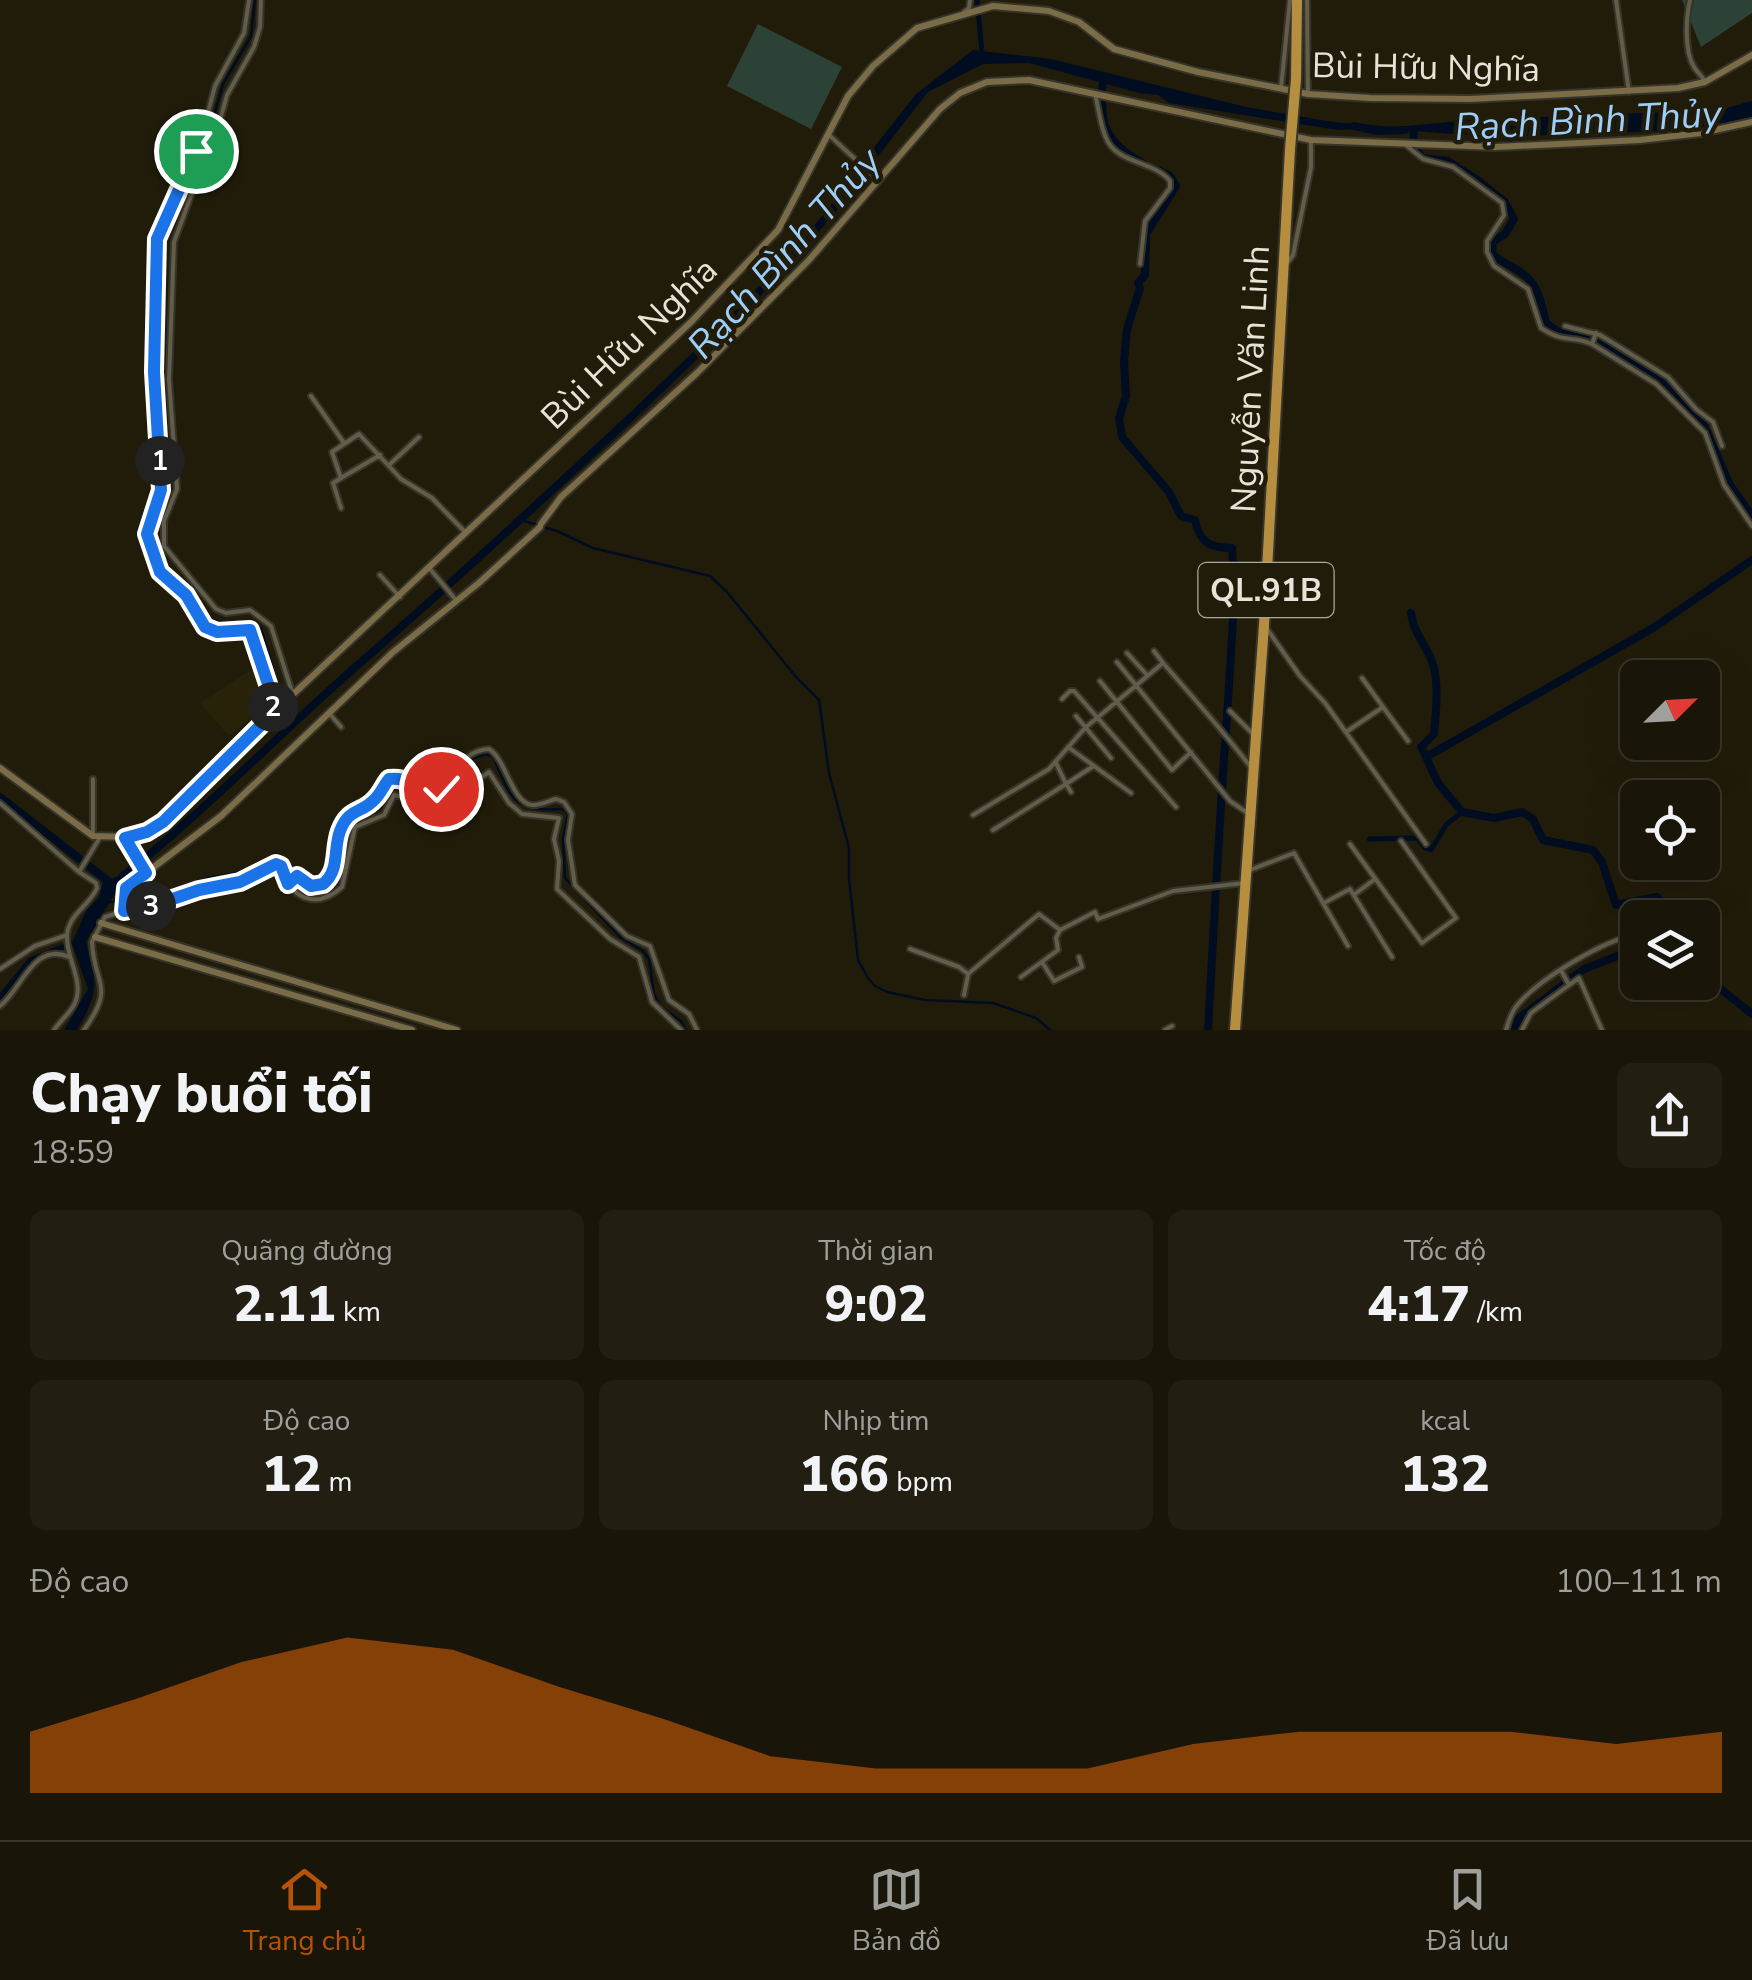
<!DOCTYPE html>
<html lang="vi">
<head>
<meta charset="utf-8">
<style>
  :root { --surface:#191508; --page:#221e12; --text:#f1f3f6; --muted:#9f9f9c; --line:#373429; --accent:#b45309 }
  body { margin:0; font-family:"Nunito Sans",sans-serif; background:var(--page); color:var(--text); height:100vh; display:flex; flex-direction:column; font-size:38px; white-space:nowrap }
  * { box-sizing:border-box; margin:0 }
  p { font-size:32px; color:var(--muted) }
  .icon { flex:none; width:55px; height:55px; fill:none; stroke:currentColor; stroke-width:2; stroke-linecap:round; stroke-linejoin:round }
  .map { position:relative; height:1030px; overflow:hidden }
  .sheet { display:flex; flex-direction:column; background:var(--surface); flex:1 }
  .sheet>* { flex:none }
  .needle { width:65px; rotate:66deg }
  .fabs { position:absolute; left:1620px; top:660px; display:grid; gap:20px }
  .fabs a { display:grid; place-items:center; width:100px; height:100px; border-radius:15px; background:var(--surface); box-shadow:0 10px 40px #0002,0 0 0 2px var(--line); font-size:50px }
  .pin { position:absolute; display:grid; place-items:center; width:85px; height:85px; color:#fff; margin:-42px; border:5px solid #fff; border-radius:50%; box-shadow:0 2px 10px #0007 }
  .km { position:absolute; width:50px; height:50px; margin:-25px; border-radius:50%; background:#222; color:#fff; font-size:28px; line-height:50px; text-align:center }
  .round { display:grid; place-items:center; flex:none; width:105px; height:105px; border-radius:15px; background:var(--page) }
  .head { display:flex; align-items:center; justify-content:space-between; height:170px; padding:0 30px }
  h1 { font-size:55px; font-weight:800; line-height:75px }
  .metrics { display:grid; grid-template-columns:repeat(3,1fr); gap:15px; height:170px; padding:10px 30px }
  .metrics div { display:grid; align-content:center; border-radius:15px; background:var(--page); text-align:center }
  .metrics b { font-size:50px; font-weight:800 }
  .metrics small { font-size:28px; font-weight:400 }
  .metrics p { font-size:28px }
  .chart { height:280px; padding:20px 30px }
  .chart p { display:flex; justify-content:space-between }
  .chart svg { width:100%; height:180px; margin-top:10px; fill:var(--accent); opacity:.7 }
  .tabs { display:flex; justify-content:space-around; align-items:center; height:140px; border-top:2px solid var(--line); background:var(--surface); font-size:28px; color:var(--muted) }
  .tabs a { display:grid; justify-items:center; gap:5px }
  .tabs .active { color:var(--accent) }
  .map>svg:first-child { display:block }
  .built { fill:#282308 }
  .green { fill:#2d4236 }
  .water { fill:#000d20 }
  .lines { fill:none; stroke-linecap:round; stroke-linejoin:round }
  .stream { stroke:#000d20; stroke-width:2.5 }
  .canal { stroke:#000d20; stroke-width:5 }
  .river { stroke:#000d20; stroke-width:8 }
  .street-casing { stroke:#36332b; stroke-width:8 }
  .secondary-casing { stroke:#36332b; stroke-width:10 }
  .highway-casing { stroke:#36332b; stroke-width:14 }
  .street { stroke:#615d48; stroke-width:4 }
  .secondary { stroke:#7a6c46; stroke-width:6 }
  .highway { stroke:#b58e40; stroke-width:10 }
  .highway-bridge-casing { stroke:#36332b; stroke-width:14; stroke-linecap:butt }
  .highway-bridge { stroke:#b58e40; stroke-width:10 }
  .route-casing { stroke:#fff; stroke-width:20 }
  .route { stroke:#1a73e8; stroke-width:12 }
  .labels { text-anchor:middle; stroke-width:9; stroke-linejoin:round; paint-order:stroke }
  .shield { fill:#211c0a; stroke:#aba89a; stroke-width:2.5 }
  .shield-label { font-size:32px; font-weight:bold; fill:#e6e4d8 }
  .street-label { font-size:35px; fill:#e6e4d8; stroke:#211c0a }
  .water-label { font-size:38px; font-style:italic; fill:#9ccef9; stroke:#211c0a }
</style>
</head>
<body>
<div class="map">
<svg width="1752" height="1030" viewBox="0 0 1752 1030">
  <rect width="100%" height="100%" fill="#211c0a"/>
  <path class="built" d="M 255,667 L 273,700 L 229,736 L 200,703 Z"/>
  <path class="green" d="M 1682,0 L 1752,0 L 1752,13 L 1701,47 Z
    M 758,24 L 842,67 L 811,129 L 727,86 Z"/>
  <path class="water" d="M 973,50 L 1051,59 L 1246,107 L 1333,122 L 1395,127 L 1470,120 L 1719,110 L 1752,101 L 1752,118 L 1695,130 L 1497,137 L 1369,128 L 1338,130 L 1169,103 L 1158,95 L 1139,93 L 1029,63 L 983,64 L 928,92 L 858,182 L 857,169 L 916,94 Z
    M 128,872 L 86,942 C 97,986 100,990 77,1030 L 64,1030 L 88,989 L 72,943 L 86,911 L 99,897 L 103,882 Z"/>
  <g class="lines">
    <path class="stream" d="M 255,0 L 251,36 L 223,84 L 207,140 L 171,218 L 164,240 L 161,379 L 167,477 L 154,546 L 164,565 L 191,594 L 206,617 L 218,622 L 249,623 L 261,628 L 282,700
      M 521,520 L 557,531 L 593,548 L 710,576 L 727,592 L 796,677 L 819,700 L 829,773 L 849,848 L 849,879 L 858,960 L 868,978 L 875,986 L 887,992 L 925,1000 L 993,1003 L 1036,1018 L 1050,1030
      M 284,708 L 289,726
      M 110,902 L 137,902 L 208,878 L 248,871 L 276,854 L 287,860 L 293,883 C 311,894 320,893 337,881 C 345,841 336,823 380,808 L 391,786 L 400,784 L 436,799 L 455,786 L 468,760 L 486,754 L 493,757 C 512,799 512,812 563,809 L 568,814 L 563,839 L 565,878 L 620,937 L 643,951 L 649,959 L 654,994 L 661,1007 L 681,1021 L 686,1030"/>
    <path class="canal" d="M 977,0 L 982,52
      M 1369,839 L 1417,838 L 1425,848 L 1431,850 L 1446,825 L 1462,812
      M 0,997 L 30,960 L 72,943"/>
    <path class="river" d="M 1103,80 C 1099,124 1104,142 1144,164
      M 1354,126 L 1378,131 L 1405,130
      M 1414,129 L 1413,145 L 1422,158 L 1448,161 L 1476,179 L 1505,202 L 1514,219 L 1505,234 L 1493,242 L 1492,255 C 1532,279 1535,275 1546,323 L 1557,331 L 1580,333 L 1603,343 L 1667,383 L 1702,421 L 1730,485 L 1752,516
      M 1157,170 L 1170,176 L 1176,186 L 1146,234 L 1145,275 L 1138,283 L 1140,288 L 1127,329 L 1124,362 L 1126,396 L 1119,418 L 1122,437 L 1169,492 L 1181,516 L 1195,520 C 1200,543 1210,548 1232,548 C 1236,600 1231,649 1228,701 C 1220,811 1214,920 1208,1030
      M 1411,613 C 1413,632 1424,642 1431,659 C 1440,682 1436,710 1434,734 L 1421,747 L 1426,757
      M 0,797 L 112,884
      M 123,876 C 206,810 280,733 360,663 C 452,583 541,501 630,418 C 712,340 797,260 864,169
      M 1667,918 L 1667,911 L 1657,897 L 1616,905 L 1602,862 L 1593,850 L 1543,840 L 1533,819 L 1522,812 L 1494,818 L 1462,812 L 1438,783 L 1426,757 L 1653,628 L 1752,560
      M 1702,974 L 1752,1014
      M 1515,1030 L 1518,1019 L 1584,969 L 1638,948"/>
    <g class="street-casing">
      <path id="street" d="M 249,0 L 244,33 L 215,86 L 200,143 L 157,239 L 154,371 L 161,490 L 147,533 L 159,571 L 186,595 L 205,627 L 217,632 L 251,630 L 274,702 L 266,716
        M 261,0 L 260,27 L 254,47 L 227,95 L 212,149 L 198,177 L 174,242 L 169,379 L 177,489 L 164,521 L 164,546 L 216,609 L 226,613 L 250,610 L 271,626 L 293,695
        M 1307,0 L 1308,94
        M 1616,0 L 1629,92
        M 1690,0 C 1686,17 1684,51 1694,67 C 1697,72 1701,75 1704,80
        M 964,12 L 969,8 L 970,0
        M 1281,88 L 1290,0
        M 1095,94 C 1099,109 1100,128 1108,142 C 1121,164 1155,162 1170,181 L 1170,188 L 1145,221 L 1140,264
        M 829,135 L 879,181
        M 1407,146 L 1423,159 L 1453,167 L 1502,203 L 1504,215 L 1487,241 L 1487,252 L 1494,266 L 1528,289 L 1541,328 C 1565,344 1572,335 1592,344 L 1596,333
        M 1285,266 L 1293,255 L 1311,167 L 1311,140
        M 1565,326 L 1600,335 L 1668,377 L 1696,409 L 1713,422 L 1722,446
        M 1592,344 L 1656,384 L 1705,433 L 1724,485 L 1752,526
        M 311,396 L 344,443
        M 389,465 L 419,437
        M 341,478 L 380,455
        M 341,508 L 333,483 L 341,478 L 332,452 L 359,434 L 401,479 L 432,498 L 466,533
        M 430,569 L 456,600
        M 380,575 L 400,597
        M 1267,629 L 1300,676 L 1325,703 L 1426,844
        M 1154,651 L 1163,663
        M 1127,653 L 1147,675
        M 1117,662 L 1230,801 L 1249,814
        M 1362,678 L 1383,707
        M 1100,681 L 1172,770 L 1191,752
        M 1062,699 L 1070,691 L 1074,691 L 1176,807
        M 1230,711 L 1255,736
        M 329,713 L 341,727
        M 1076,716 L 1111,758
        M 1346,732 L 1383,707 L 1408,741
        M 1068,747 L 1131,793
        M 93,779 L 93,834
        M 1071,792 L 1066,784 L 1092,767
        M 0,803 L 79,872
        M 973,815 L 1049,769 L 1085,728 L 1163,663 C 1193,697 1222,730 1250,766
        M 993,830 L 1066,784 L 1056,763
        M 126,840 L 143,870
        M 1350,844 L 1422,943 L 1456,918 L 1401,841
        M 1250,870 L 1294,853 L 1348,946
        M 287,884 L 297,876 L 315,886 L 329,879 C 338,864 334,847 340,830 C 347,813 357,813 371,804 C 380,798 383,785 391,778 L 438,790 C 458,775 460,751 489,749 C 506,759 512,803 532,805 C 539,806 549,801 556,799 L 564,802 L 572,814 L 568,840 L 575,885 L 627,936 L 650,946 L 669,1000 L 689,1014 L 697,1030
        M 1355,894 L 1375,879
        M 1324,903 L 1350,889 L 1392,957
        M 124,911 L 152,906 L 199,890 L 240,883 L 276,864 L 281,866 C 290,898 315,911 342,887 L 355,827 L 384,815 L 394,795 L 440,806 L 489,772 L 509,803 L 522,814 L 559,818 L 554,839 L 559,861 L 557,889 L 610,939 L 639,957 L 652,1002 L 681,1030
        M 910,949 L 959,967 L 968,974 L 1039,914 L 1060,930 L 1095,912 L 1098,919 L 1173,891 L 1245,883
        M 1042,962 L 1054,981 L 1082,967 L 1079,957
        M 0,969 L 35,946 L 67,935
        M 1561,970 L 1569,985 L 1579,978 L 1602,1030
        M 1021,977 L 1058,950 L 1056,938 L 1060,930
        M 964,995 L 968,975
        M 0,1006 C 21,990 34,941 69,957
        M 54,1030 C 60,1021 69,1014 74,1005 C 86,982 65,958 67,934 C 70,913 89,906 97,888 L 96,883 L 79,872 L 99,839
        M 84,1030 C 116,985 94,986 92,942 L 105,917 L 124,911 L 123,897
        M 1165,1030 L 1172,1026
        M 1506,1030 C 1508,1023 1511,1014 1515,1008 C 1535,981 1597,945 1629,936
        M 1522,1030 L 1531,1013 L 1569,985"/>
    </g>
    <g class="secondary-casing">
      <path id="secondary" d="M 541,524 L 561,497 L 698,372 L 809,260 L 940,109 L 960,93 L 987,82 L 1029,80 L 1311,140 L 1496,147 L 1640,140 L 1701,133 L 1752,122
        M 0,768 L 93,836 L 130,837 L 163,822 L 273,713 L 691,322 L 778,230 L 848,96 L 873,66 L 917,28 L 993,6 L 1049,11 L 1079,22 L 1114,49 L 1198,72 L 1308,94 L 1370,98 L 1471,99 L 1678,88 L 1705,82 L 1752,55
        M 143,870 L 146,873 L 221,816 L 392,653 L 480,582 L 540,527
        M 123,897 L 129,885 L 146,873
        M 101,923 L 457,1030
        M 95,937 L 412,1030"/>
    </g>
    <g class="highway-casing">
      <path id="highway" d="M 1296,79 L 1297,0
        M 1235,1030 L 1264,625 L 1290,149"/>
    </g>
    <use href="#street" class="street"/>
    <use href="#secondary" class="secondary"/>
    <use href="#highway" class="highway"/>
    <g class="highway-bridge-casing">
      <path id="highway-bridge" d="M 1290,149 L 1296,79"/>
    </g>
    <use href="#highway-bridge" class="highway-bridge"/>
  </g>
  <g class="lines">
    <g class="route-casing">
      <path id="route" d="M 196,151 L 157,239 L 154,372 L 161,490 L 147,534 L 160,572 L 186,595 L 205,627 L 217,632 L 250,630 L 275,705 L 264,722 L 163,822 L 147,832 L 125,838 L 146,873 L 126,888 L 124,911 L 152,906 L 199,890 L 240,882 L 276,864 L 281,866 L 288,884 L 297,876 L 311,886 L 323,884 C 340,870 333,850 340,831 C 349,807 362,814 375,799 C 381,793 384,785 389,779 C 408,776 423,792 441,789"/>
    </g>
    <use href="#route" class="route"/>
  </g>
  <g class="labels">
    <rect class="shield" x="1198.5" y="563" width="135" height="54" rx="8"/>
    <g class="shield-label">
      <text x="1266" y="601">QL.91B</text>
    </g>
    <g class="street-label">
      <text transform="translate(1426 67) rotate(1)" y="12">Bùi Hữu Nghĩa</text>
      <text transform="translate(629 343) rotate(-44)" y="12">Bùi Hữu Nghĩa</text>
      <text transform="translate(1250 379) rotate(-87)" y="12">Nguyễn Văn Linh</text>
    </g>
    <g class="water-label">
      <text transform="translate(1588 120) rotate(-3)" y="13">Rạch Bình Thủy</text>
      <text transform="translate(784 253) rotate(-48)" y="13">Rạch Bình Thủy</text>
    </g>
  </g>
</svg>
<div class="fabs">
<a><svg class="needle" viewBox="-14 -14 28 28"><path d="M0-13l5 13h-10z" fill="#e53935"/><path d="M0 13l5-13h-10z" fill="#9f9f9c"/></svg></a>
<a><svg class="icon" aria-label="locate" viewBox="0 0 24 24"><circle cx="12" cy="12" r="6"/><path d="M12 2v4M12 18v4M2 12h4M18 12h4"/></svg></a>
<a><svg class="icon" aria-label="layers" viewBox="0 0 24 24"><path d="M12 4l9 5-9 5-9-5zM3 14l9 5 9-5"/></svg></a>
</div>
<div class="pin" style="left:196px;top:151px;background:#1e9e55"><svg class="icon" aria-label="arrive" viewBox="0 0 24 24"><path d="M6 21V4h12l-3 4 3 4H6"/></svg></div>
<div class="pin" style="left:441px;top:789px;background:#d93025"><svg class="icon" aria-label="check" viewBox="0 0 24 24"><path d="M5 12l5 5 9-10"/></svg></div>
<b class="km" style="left:160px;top:461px">1</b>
<b class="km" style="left:273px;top:707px">2</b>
<b class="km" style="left:151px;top:906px">3</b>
</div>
<section class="sheet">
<div class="head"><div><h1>Chạy buổi tối</h1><p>18:59</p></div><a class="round"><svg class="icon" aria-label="share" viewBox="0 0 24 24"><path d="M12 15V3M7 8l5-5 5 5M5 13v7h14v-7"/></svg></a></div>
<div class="metrics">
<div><p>Quãng đường</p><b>2.11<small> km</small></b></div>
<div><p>Thời gian</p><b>9:02</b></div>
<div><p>Tốc độ</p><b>4:17<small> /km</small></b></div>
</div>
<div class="metrics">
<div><p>Độ cao</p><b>12<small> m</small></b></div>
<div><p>Nhịp tim</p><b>166<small> bpm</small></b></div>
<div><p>kcal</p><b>132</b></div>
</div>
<div class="chart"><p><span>Độ cao</span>100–111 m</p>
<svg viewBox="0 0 160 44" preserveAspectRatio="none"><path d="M0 44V29L10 21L20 12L30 6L40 9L50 18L60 26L70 35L80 38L90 38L100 38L110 32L120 29L130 29L140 29L150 32L160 29V44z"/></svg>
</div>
</section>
<nav class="tabs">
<a class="active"><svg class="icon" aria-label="home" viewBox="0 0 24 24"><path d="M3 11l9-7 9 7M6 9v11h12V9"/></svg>Trang chủ</a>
<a><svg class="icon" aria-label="map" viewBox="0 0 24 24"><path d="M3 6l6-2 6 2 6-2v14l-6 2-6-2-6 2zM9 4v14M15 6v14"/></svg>Bản đồ</a>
<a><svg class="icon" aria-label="saved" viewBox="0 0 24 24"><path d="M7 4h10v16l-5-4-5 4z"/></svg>Đã lưu</a>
</nav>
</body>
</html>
